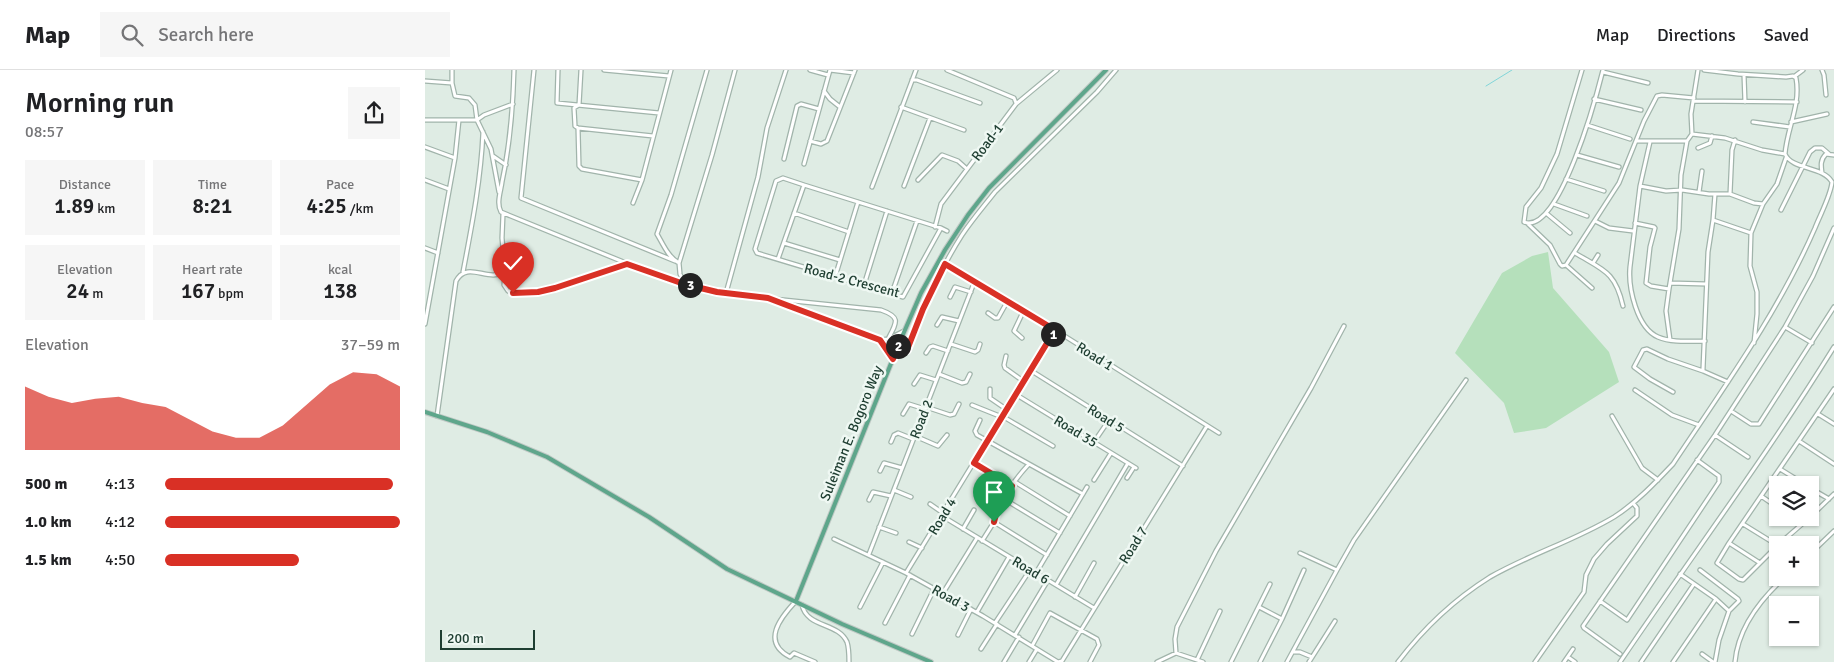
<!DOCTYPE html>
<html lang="en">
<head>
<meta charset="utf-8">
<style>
  :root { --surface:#fff; --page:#f6f6f6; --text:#202124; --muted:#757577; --line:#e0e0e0; --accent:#d93025 }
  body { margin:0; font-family:Signika,sans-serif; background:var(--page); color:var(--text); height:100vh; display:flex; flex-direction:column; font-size:19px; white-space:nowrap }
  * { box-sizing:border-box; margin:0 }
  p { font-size:16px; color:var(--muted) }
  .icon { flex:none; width:28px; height:28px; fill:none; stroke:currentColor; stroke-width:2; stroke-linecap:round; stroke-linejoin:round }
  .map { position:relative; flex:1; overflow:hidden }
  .sheet { display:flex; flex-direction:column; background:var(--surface); width:425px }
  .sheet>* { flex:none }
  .controls { position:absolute; left:1344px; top:406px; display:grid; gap:10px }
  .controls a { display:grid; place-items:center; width:50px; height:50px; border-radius:0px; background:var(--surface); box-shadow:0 1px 4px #0004; font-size:25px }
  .scale { position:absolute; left:15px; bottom:12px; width:95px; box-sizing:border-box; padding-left:5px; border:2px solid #1e3e31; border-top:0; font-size:14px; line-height:18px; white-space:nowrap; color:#1e3e31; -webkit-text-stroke:4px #eff8f3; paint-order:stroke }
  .pin { position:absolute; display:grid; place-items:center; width:42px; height:42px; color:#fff; margin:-51px -21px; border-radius:50% 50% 50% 0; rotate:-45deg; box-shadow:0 0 5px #0007 }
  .pin .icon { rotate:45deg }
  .km { position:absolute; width:25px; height:25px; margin:-12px; border-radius:50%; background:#222; color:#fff; font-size:14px; line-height:25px; text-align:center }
  .round { display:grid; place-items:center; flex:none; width:52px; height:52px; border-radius:0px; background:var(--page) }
  .overview { display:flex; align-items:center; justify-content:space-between; height:85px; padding:0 25px }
  h1 { font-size:28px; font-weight:600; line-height:38px }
  .figures { display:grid; grid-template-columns:repeat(3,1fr); gap:8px; height:85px; padding:5px 25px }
  .figures div { display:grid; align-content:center; border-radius:0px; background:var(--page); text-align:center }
  .figures b { font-size:21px; font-weight:600 }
  .figures small { font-size:14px; font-weight:400 }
  .figures p { font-size:14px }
  .chart { height:140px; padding:10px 25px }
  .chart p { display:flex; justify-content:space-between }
  .chart svg { width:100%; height:90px; margin-top:5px; fill:var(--accent); opacity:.7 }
  ul { padding:0 25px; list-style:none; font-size:16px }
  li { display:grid; grid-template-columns:80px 60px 1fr; align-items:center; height:38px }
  li i { height:12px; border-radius:6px; background:var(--accent) }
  header { display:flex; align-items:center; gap:30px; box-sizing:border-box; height:70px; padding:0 25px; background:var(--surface); border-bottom:1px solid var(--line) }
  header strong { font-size:24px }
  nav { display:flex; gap:28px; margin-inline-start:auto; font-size:18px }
  .search { width:350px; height:45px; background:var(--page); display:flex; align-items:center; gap:12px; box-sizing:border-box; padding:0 18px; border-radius:0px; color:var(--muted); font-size:19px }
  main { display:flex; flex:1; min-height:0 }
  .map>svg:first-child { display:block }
  .green { fill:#b5e0bb }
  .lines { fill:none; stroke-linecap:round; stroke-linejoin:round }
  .stream { stroke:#80d5d8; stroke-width:1 }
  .minor-casing { stroke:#a1b4ab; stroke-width:5.5 }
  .major-casing { stroke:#c0c9c5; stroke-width:6 }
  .minor { stroke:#fff; stroke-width:3 }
  .major { stroke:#5ea68b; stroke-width:4 }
  .route-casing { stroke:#fff; stroke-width:10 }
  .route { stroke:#d93025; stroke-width:6 }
  .labels { text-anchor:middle; stroke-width:5; stroke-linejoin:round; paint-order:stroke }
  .street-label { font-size:14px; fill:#1e3e31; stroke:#eff8f3 }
</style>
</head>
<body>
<header>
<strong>Map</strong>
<div class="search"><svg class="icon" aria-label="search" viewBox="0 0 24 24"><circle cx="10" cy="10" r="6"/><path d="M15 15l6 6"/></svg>Search here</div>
<nav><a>Map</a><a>Directions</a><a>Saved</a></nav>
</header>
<main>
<section class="sheet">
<div class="overview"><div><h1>Morning run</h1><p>08:57</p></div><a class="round"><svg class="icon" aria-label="share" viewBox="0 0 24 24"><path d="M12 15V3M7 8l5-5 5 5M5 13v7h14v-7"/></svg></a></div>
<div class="figures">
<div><p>Distance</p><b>1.89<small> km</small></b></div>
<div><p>Time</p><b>8:21</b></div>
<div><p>Pace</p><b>4:25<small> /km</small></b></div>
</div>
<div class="figures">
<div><p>Elevation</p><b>24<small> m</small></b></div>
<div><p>Heart rate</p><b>167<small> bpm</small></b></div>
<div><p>kcal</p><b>138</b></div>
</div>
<div class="chart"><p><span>Elevation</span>37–59 m</p>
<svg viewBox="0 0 160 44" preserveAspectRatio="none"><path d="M0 44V13L10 18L20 21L30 19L40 18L50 21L60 23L70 29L80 35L90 38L100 38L110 32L120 22L130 12L140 6L150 7L160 13V44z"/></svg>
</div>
<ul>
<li><b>500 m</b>4:13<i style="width:97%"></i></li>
<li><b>1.0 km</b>4:12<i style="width:100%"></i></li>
<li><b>1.5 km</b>4:50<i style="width:57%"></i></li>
</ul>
</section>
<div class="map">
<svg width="1409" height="592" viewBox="0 0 1409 592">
  <rect width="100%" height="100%" fill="#dfece4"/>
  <path class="green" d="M 1123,182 L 1128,218 L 1184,282 L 1194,312 L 1121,358 L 1089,363 L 1079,333 L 1030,283 L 1077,203 L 1107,186 Z"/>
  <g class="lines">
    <path class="stream" d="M 1061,16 L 1087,0"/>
    <g class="minor-casing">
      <path id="minor" d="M 89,0 C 88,37 85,75 77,112 C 76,121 71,133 76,142 L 201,193
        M 109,0 L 96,128 L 250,191
        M 133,0 L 132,33 L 234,43
        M 156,0 L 154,35 L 149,38 L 150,56 L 153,58 L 154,96 L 157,99 L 217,110
        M 179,0 L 244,6
        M 385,0 L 403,5
        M 405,0 L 429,3
        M 522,0 L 589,28 L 591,33
        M 1157,0 L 1132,84 L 1116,118 L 1101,137 L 1099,152 C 1134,166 1172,24 1178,0
        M 1397,0 L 1399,5 L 1401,25
        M 1178,2 L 1223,13
        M 1319,5 L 1320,32
        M 1370,6 L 1378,0
        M 487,10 L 492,10 L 555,33
        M 0,11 L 27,13 L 30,26 L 44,28 L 50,35 L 52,50 L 66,79 L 74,122
        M 27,13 L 27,0
        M 399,21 L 405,29 L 415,37
        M 1169,29 L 1216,40
        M 1269,31 L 1372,32
        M 476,37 L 539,60
        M 0,50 L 52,50 L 59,45 L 88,34
        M 1328,52 L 1365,57
        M 1366,52 L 1402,44
        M 1162,55 L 1205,69
        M 153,58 L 228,66
        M 1267,64 L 1300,68 L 1337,80 L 1360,84
        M 385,71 L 396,74 L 402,71 L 430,0
        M 1212,71 L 1262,71
        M 1225,72 L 1215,116 L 1205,197 C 1203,218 1212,258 1233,267 C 1247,273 1265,271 1280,271
        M 0,77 L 30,88
        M 1273,78 L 1285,73 L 1287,66
        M 1152,85 L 1194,97
        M 68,86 L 81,95
        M 359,89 L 372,36 L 376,34 L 394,39
        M 379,94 L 405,0
        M 1397,103 C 1396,96 1395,90 1401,84 L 1409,85
        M 1141,109 L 1179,121
        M 0,110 L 24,119
        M 493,110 L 517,85 L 533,91 L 542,99
        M 479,116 L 505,48
        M 1215,116 L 1241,121 L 1257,120 L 1284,124 L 1305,124 L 1329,133 L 1338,134
        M 447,117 L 491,0
        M 1274,122 L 1277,101
        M 1290,124 L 1288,150 L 1326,163
        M 1305,124 L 1307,80 L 1310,70
        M 208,133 L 217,110 L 246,0
        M 1129,134 L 1162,146
        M 1356,140 L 1385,82 L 1390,78 L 1397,78 L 1404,84
        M 369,143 L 424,162
        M 1121,143 L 1145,163
        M 78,144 L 77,168 L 80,200 L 79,215 L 83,221 L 88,223 L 113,222 L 130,218 L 202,194 L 259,214 L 292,222 L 320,226 L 456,240 C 476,247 472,252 463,269
        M 1288,150 L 1283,182 L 1278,299 L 1278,301 L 1303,312
        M 1170,151 L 1184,158 L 1208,161
        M 1210,153 L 1229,157 L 1230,158 L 1225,177 L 1221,213 L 1226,216 L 1244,219 L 1254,159 L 1256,105 L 1262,71 L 1267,64 L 1266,44 L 1273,0
        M 1103,154 L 1125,175 L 1135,194 L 1137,196 L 1141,195 L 1194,113 L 1219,51 L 1232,26 L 1237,25 L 1269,28
        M 510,157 L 516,134 L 591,34 L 632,0
        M 516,158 L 478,227 L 332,183 L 330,179 L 351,111 L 358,108 L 379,115 L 516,158 L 522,161
        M 359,173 L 415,190
        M 0,178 L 13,183
        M 1150,183 C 1178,200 1190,201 1198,236
        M 353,189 L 379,115
        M 254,193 L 287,85 L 310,0
        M 1168,193 L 1173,185
        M 520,194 L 630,260 L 794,363
        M 1141,195 L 1167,218
        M 38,202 C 47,155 56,109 58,62
        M 410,207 L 433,132
        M 259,213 L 255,204 L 254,193 C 243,187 238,174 232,164 L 246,125 L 282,0
        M 1245,213 L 1281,214
        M 439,215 L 462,141
        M 1244,219 L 1241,241 L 1245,270
        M 301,223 L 333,107 L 342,58 L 361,0
        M 467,223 L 492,151
        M 525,227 L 530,217 L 546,222
        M 349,230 L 455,270 L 463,269 L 479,261
        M 563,243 L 570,248 L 573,248 L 582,232
        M 0,254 L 30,88 L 34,50
        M 512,255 L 517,247 L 534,251
        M 1360,257 L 1387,273
        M 597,268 L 589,261 L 598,242
        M 455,270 L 467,289
        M 1329,273 L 1332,244 L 1332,222 L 1325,196 L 1326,163 L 1338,134 L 1352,114 L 1361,88
        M 526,274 L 550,282 L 553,280 L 555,274
        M 473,276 L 482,280 C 497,240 514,201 537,165 C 547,150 559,136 570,122 L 672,22 L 691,0
        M 501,283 L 505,277 L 508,276 L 523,281
        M 581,286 L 579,295 L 580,298 L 598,311
        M 605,300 L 758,396
        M 514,304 L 537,313 L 541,312 L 545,304
        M 489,314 L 495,305 L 511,310
        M 565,319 L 565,328 L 581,339
        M 1210,320 L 1247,345 L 1274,355
        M 1248,322 L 1225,309 L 1209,297 L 1218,280 L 1222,279 L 1243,289 L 1278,301
        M 590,324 L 711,398
        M 547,335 L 577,347
        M 501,337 L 525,345 L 529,344 L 534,334
        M 1306,341 L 1326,354 L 1334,354 L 1409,237
        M 478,344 L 484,334 L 500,339
        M 1393,344 L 1409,354
        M 12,346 L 31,211 C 43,189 65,215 80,200
        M 577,346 L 628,376
        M 1187,346 L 1217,398 L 1233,410
        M 555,350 L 550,361 L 552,365 L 604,394
        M 1290,365 L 1323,387
        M 490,366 L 513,376 L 522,365
        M 1374,371 L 1409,394
        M 466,372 L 469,365 L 473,363 L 488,369
        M 669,372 L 684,350
        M 549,393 L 587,416
        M 1355,399 L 1381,415
        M 455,401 L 459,393 L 477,398
        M 702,408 L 709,397
        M 669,410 L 686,383
        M 590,412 L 645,446
        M 1385,418 L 1404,429
        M 469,420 L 486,427
        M 1336,426 L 1352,437
        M 579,429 L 635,463
        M 444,430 L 448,422 L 466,426
        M 505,434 L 518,443
        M 517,446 L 669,538
        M 1385,447 L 1409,424
        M 1369,448 L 1378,453
        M 569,452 C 571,434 592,407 604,394 L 658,424
        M 1318,454 L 1352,475
        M 454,457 L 471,463
        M 538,459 L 549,440
        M 409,469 L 481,503 L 558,546 L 633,592 L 637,591 L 782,356
        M 557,471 L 569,452 L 622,485
        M 484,472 L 497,478
        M 1304,473 L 1335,493
        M 1353,475 L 1384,448
        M 1352,476 L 1318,510 L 1314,509 L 1292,493 L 1304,473 L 1409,319
        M 875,483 L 912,500
        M 444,484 L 549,213
        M 1385,484 L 1409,461
        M 1275,500 L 1313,529 L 1314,531 L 1304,541
        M 481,503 L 630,260
        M 611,503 L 662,417
        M 1255,504 L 1291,529 L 1304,541 L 1294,570 L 1290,592
        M 631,515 L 703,393
        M 518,523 L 552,468
        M 650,527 L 669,493
        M 371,531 C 355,548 336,572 365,587 L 369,583 L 390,592
        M 1175,531 L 1202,550 L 1294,412 L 1294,406 L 1272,390
        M 377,535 C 382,558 413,552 422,572 C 424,578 424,586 424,592
        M 435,537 L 458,492
        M 834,537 L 857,549
        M 552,542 L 584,487
        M 460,553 L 485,505
        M 570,553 L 605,500
        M 487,564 L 509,519
        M 533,565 L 546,539
        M 590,565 L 623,510
        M 607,576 L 625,543 L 672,569 L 674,575 L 665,592
        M 556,579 L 572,554
        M 868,582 L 875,582 L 887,587
        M 751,583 L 750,569 L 752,557 L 791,481 L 886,318 L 919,256
        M 1195,584 L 1159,558 L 1158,556 L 1290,365 L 1360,257 L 1388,206 L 1409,158
        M 1277,584 L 1288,592
        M 1143,587 L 1150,592
        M 772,590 L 795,541
        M 579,592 L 594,567
        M 604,592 L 612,579
        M 732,592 L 751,583 L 778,592
        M 806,592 L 845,514
        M 835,592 L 857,549 L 879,500
        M 862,592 L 912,500 L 929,470 L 1041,310
        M 884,592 L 910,551
        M 973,592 C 998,559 1030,529 1065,507 C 1105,484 1149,471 1189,447 C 1211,433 1230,413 1248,394 C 1299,317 1353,243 1390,158 C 1395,145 1406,125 1407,112 C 1398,96 1367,100 1360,84 C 1362,58 1376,35 1371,8 L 1368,6 L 1361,7 L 1313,4 L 1279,0
        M 1110,592 L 1159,522 L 1161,505 L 1169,489 L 1182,474 L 1212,446 L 1212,438 L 1208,433
        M 1139,592 L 1148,579
        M 1195,592 C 1266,487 1342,385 1409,277
        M 1216,592 L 1269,514
        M 1248,592 L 1291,529
        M 1310,592 C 1313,558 1335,530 1359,508"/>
    </g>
    <g class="major-casing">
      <path id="major" d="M 0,342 L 62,362 L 122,387 L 224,447 L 302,499 L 417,554 L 506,592
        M 371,531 L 473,276 L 496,223 L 520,180 L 543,145 L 564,118 L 681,0"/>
    </g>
    <use href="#minor" class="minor"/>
    <use href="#major" class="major"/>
  </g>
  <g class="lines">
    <g class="route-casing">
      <path id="route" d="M 88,223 L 113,222 L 130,218 L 202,194 L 259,214 L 292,222 L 343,228 L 364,236 L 455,270 L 468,289 L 473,276 L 482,280 L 498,239 L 520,194 L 630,260 L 549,393 L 587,416 L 572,440 L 569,452"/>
    </g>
    <use href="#route" class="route"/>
  </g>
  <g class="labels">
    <g class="street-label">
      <text transform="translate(562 72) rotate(-53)" y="5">Road-1</text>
      <text transform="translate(427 210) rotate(15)" y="5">Road-2 Crescent</text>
      <text transform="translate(670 286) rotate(32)" y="5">Road 1</text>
      <text transform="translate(681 348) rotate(32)" y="5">Road 5</text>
      <text transform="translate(496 349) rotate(-69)" y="5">Road 2</text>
      <text transform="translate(651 361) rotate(31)" y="5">Road 35</text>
      <text transform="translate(426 363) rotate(-68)" y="5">Suleiman E. Bogoro Way</text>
      <text transform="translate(517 446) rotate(-59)" y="5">Road 4</text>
      <text transform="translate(708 475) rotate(-58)" y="5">Road 7</text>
      <text transform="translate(606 500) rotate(31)" y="5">Road 6</text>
      <text transform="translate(526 528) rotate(29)" y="5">Road 3</text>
    </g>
  </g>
</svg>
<div class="controls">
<a><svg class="icon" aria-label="layers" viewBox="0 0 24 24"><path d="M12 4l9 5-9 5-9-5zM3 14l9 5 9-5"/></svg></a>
<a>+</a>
<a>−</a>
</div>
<div class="scale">200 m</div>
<div class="pin" style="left:569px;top:452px;background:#1e9e55"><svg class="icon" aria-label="arrive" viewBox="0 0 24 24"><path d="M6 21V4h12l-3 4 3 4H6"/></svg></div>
<div class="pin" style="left:88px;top:223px;background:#d93025"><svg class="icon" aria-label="check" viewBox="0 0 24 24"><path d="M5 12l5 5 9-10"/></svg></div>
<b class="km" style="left:628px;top:264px">1</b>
<b class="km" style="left:473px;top:276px">2</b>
<b class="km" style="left:265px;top:215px">3</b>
</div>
</main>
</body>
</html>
